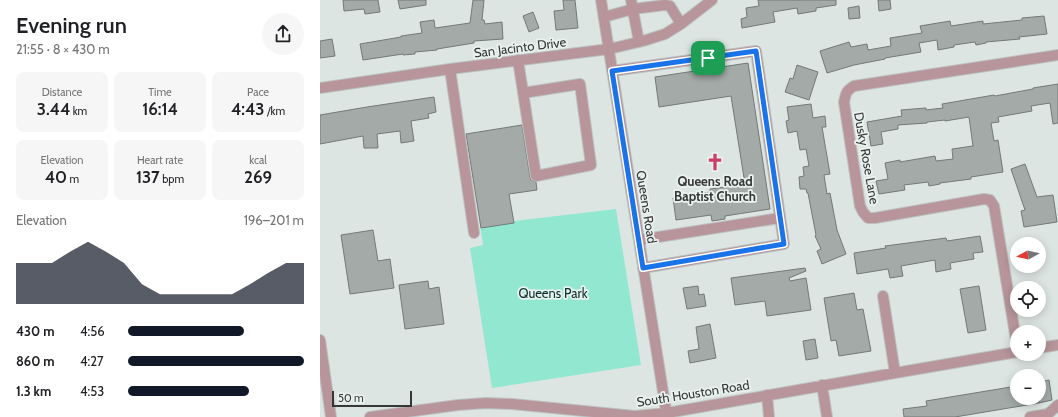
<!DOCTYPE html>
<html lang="en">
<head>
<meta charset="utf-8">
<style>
  :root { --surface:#fff; --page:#f6f6f6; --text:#202124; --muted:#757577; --accent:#111827 }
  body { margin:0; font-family:Cabin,sans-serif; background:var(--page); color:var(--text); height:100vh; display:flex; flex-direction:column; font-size:15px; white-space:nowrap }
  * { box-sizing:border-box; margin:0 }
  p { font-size:13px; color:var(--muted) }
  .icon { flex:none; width:22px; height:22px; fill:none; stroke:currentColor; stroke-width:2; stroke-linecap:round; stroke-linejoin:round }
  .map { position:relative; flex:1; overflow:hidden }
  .panel { display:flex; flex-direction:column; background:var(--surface); width:320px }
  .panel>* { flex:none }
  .needle { width:26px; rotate:262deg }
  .fabs { position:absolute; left:690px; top:237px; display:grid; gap:8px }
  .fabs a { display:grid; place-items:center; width:36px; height:36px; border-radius:50%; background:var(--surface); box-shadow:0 2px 10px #0003; font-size:20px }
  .scale { position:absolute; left:12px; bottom:10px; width:80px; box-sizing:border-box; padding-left:4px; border:2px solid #353837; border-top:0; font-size:11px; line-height:14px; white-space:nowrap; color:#353837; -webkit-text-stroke:3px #eaf2f0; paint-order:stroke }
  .pin { position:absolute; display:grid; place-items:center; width:34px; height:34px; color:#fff; margin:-17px; border-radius:8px; box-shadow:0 2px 6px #0006 }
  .round { display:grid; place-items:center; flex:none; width:42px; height:42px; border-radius:21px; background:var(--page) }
  .summary { display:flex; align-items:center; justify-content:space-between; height:68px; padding:0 16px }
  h1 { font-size:22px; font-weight:600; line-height:30px }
  .metrics { display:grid; grid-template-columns:repeat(3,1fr); gap:6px; height:68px; padding:4px 16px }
  .metrics div { display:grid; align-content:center; border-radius:8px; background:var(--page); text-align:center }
  .metrics b { font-size:17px; font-weight:600 }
  .metrics small { font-size:11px; font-weight:400 }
  .metrics p { font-size:11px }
  .chart { height:112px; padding:8px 16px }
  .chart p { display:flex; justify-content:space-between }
  .chart svg { width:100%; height:72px; margin-top:4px; fill:var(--accent); opacity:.7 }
  ul { padding:0 16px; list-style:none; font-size:13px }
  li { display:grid; grid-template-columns:64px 48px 1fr; align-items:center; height:30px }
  li i { height:10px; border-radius:5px; background:var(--accent) }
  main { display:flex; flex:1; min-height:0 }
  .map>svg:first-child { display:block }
  .green { fill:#91e7d0 }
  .building { fill:#a3aaa8; stroke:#727977 }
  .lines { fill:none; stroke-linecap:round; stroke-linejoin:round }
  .minor-casing { stroke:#bbc2c1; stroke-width:12 }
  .minor { stroke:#b7959a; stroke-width:10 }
  .route-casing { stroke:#fff; stroke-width:8 }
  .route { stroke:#1a73e8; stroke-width:5 }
  .labels { text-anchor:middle; stroke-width:3.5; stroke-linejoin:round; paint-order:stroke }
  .street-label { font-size:13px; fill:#353837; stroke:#eaf2f0 }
  .poi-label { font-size:13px; font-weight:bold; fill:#353837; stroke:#eaf2f0 }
  .park-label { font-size:13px; fill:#08332a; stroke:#eaf2f0 }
</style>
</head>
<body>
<main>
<section class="panel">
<div class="summary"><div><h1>Evening run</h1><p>21:55 · 8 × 430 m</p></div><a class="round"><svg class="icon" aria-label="share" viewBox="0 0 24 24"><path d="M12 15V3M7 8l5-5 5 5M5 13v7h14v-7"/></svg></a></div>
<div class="metrics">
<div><p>Distance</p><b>3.44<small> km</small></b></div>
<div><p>Time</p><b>16:14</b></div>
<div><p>Pace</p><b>4:43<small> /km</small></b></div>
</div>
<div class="metrics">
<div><p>Elevation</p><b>40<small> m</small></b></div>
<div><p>Heart rate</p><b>137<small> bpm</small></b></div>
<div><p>kcal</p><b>269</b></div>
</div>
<div class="chart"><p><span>Elevation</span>196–201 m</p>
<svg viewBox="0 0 160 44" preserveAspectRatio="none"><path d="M0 44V19L10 19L20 19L30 12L40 6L50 12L60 19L70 32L80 38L90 38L100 38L110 38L120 38L130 32L140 25L150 19L160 19V44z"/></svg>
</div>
<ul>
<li><b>430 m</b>4:56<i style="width:66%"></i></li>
<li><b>860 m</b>4:27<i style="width:100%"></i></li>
<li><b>1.3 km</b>4:53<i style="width:69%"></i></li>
</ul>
</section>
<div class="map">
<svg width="738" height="417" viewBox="0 0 738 417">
  <rect width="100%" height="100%" fill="#dde5e3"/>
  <path class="green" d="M 296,209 L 321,365 L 172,388 L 150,248 L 163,245 L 160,225 Z"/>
  <path class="building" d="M 23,0 L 58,0 L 60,12 L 45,14 L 44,9 L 24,11 Z
    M 78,0 L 106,0 L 106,5 L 80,9 Z
    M 153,0 L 164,0 L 162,20 L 164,20 L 165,24 L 182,22 L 183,39 L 154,41 L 154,43 L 117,49 L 117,50 L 95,52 L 95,54 L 83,55 L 83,54 L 43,60 L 40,44 L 81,37 L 81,36 L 102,33 L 100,22 L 114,20 L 115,28 L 150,23 Z
    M 243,0 L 255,0 L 258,28 L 236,30 L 234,11 L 244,10 Z
    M 438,0 L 516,0 L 516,5 L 496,8 L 496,11 L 478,14 L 477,8 L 453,12 L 455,22 L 422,28 L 421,19 L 427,17 L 426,8 L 439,6 Z
    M 558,0 L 570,0 L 571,9 L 559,11 Z
    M 539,6 L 540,18 L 529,19 L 528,8 Z
    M 213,12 L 219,28 L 209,32 L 203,16 Z
    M 724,16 L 727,34 L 699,37 L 700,39 L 666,42 L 666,43 L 656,45 L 655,42 L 634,45 L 634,47 L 618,50 L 617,40 L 599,43 L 601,52 L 565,58 L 565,59 L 534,65 L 507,73 L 500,51 L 529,42 L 531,47 L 547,44 L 548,50 L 571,46 L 570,38 L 602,33 L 600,26 L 630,21 L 631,26 L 663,21 L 663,24 L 702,20 L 702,18 Z
    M 12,39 L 15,56 L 0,58 L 0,41 Z
    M 428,63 L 450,209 L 405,216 L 405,219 L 392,221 L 391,215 L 356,220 L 353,198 L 390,192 L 390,189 L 425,184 L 411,96 L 339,107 L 335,77 Z
    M 477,65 L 498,72 L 489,100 L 465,92 L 470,78 L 473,79 Z
    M 738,84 L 738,123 L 733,124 L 730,103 L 711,106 L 712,111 L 678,117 L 679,122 L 671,123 L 674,141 L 678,140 L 683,172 L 651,177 L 651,179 L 620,183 L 620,184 L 609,186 L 608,182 L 584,185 L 585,190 L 559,194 L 556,181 L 568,179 L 565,163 L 580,160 L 580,162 L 615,156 L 616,161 L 633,159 L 632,149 L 653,146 L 649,117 L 625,121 L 625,120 L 607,122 L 607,123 L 578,125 L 578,129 L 561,132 L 563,144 L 551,146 L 547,122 L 582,116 L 581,110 L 606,108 L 606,110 L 623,108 L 622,104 L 674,95 L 675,96 L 713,89 L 713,88 Z
    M 114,97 L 116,112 L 108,114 L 109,118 L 91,121 L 94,141 L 81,143 L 80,131 L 57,134 L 58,148 L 44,148 L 43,136 L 0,144 L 0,115 L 47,107 Z
    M 491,104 L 493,118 L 505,116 L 506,127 L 502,127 L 510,174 L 504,175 L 507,194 L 510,193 L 517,230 L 526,254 L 502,264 L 497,251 L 501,249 L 495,236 L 496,235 L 488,193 L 487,193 L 486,189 L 480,189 L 479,177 L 484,176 L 483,167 L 489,166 L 486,149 L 480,150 L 477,131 L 468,133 L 466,121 L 469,120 L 467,107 Z
    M 202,125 L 210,177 L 211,180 L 216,182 L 217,190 L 189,194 L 194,223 L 161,228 L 146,134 Z
    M 705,164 L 717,197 L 733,195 L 737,222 L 704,227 L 701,211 L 705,210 L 691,169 Z
    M 53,230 L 58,261 L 70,259 L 74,288 L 30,294 L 21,235 Z
    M 660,236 L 663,252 L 653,253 L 654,259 L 630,263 L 631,269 L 616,272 L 615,260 L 581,266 L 583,276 L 570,278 L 568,269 L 537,274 L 534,253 L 566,248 L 565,246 L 626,238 L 627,241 Z
    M 485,268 L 486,271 L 469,278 L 470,281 L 486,278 L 491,310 L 447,316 L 445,301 L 415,305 L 411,278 Z
    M 108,281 L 109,289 L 119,287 L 124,324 L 85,329 L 79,285 Z
    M 378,286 L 379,295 L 384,294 L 386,306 L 367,309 L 363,288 Z
    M 659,286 L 666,330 L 648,333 L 640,289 Z
    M 534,293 L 537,310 L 543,309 L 551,351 L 519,356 L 516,340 L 511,341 L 504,298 Z
    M 390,324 L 396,358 L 370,363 L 368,351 L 379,349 L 376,327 Z
    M 495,339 L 498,358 L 486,360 L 483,341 Z
    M 729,380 L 732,400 L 719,403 L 719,382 Z
    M 697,386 L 697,398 L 719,398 L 719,403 L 635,417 L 584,417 L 583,409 L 607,406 L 606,401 Z"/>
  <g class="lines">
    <g class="minor-casing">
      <path id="minor" d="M 281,0 L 347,417
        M 311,0 L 319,42
        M 284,17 L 313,9 L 345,5 L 350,6 L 361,24
        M 198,60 L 216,176 L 271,165 L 260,84 L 203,93
        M 130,69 L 154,233
        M 292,71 L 436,51 L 464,244 L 323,268
        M 0,88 L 130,69 L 289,49 L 323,41 L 345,34 L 361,24 L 392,0
        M 319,240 L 460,218
        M 563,296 L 575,373
        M 0,340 L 11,417
        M 697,346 L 674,206 L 670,200 L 664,199 L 555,218 L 548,218 L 543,212 L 540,206 L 524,102 C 526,93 526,91 534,86 L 738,55
        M 719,348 L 738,345
        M 502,385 L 507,417
        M 447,395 L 449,417
        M 50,417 L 138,405 L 166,403 L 192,404 L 315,416 L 347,413 L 575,373 L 697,352
        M 710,417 L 728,414 L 738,405"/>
    </g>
    <use href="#minor" class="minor"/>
  </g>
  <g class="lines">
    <g class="route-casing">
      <path id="route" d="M 436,51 L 464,244 L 323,268 L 292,71 Z"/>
    </g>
    <use href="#route" class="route"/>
  </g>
  <defs>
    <g id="church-bare" transform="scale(1.38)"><path d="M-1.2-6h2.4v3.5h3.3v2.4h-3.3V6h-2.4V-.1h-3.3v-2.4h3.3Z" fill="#cc3e68" stroke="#eaf2f0" stroke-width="2.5" paint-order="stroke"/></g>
  </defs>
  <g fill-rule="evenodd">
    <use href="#church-bare" x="395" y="162"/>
  </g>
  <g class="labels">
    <g class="street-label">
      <text transform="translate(200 47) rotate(-7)" y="5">San Jacinto Drive</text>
      <text transform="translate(547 158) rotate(80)" y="5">Dusky Rose Lane</text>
      <text transform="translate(327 207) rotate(81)" y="5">Queens Road</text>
      <text transform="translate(373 393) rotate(-9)" y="5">South Houston Road</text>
    </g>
    <g class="poi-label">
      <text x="395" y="186">Queens Road<tspan x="395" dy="15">Baptist Church</tspan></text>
    </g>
    <g class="park-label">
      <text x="233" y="298">Queens Park</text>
    </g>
  </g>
</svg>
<div class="fabs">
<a><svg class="needle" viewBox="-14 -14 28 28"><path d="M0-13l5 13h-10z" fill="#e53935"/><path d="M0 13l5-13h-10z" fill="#757577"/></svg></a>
<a><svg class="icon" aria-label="locate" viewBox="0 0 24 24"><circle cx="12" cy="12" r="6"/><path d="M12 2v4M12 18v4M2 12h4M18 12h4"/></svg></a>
<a>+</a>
<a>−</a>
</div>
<div class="scale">50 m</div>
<div class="pin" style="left:388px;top:58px;background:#1e9e55"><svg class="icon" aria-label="arrive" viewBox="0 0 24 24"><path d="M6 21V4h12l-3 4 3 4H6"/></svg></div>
</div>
</main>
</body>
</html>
